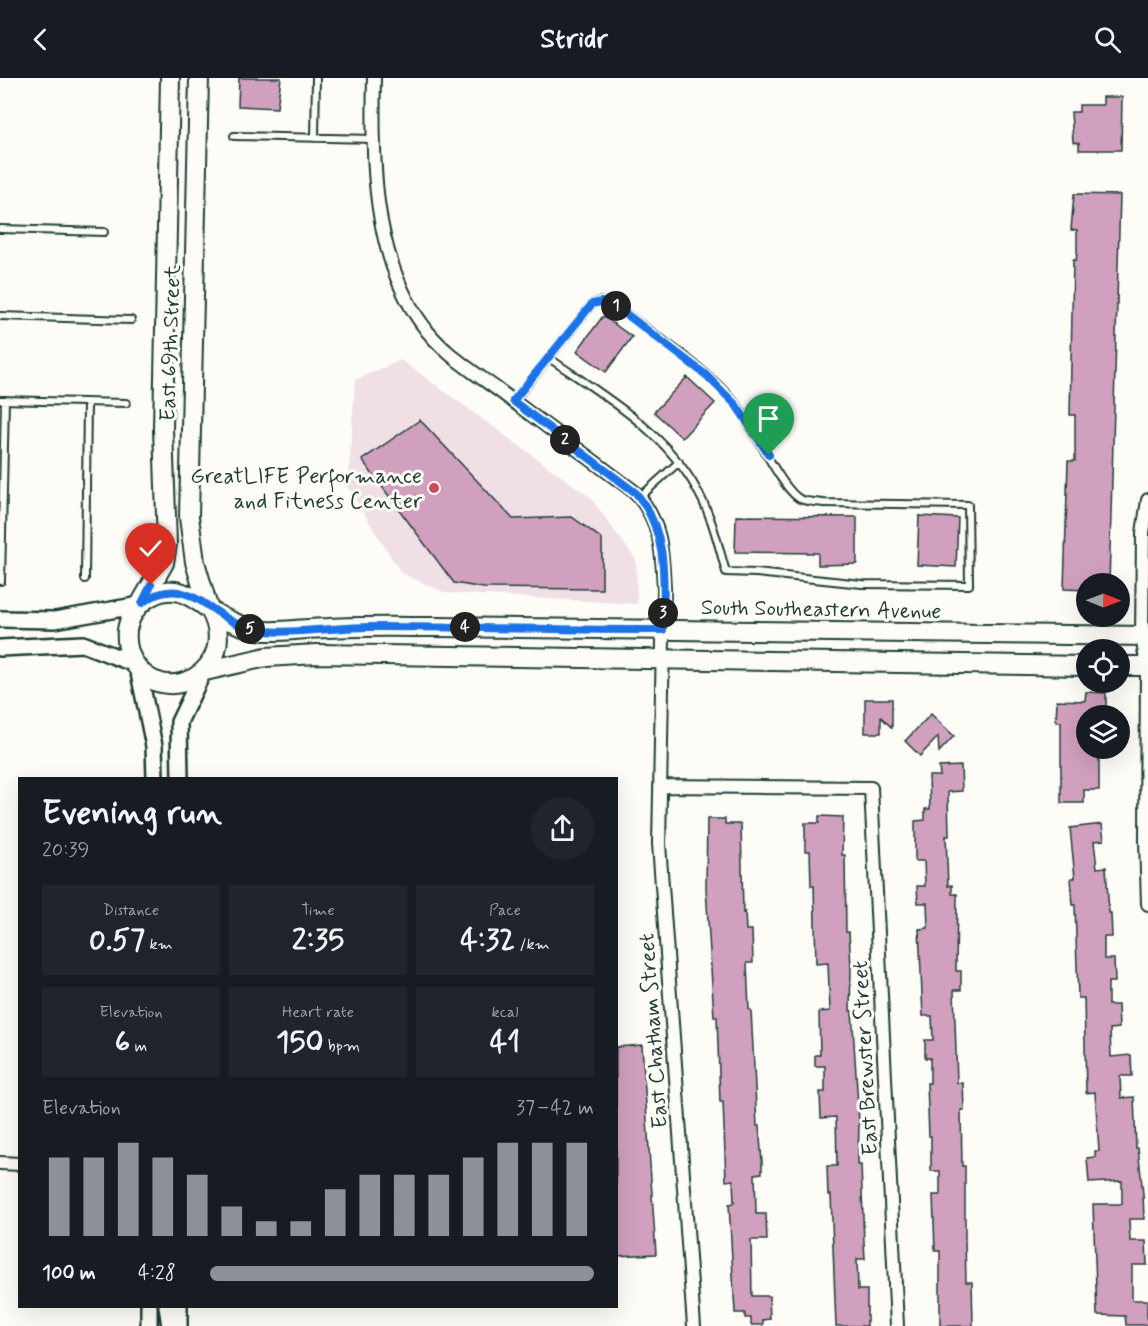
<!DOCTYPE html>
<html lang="en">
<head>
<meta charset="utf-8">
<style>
  :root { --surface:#171b24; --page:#20242c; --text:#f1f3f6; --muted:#9ea1a6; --accent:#8c9099 }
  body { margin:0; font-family:Mynerve,sans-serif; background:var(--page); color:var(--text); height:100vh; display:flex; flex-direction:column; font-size:22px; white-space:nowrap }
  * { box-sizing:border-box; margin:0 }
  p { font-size:20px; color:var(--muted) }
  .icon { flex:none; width:33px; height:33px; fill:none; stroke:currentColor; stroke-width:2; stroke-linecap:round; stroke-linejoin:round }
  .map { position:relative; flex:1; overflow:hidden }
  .details { position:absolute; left:18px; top:699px; width:600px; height:531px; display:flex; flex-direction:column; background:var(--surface); border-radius:0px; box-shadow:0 6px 24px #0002 }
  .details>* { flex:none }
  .needle { width:39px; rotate:91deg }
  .fabs { position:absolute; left:1076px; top:495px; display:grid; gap:12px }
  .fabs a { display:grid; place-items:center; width:54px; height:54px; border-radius:50%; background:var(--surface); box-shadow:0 6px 24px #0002; font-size:30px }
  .pin { position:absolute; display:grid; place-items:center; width:51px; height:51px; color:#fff; margin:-62px -26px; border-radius:50% 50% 50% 0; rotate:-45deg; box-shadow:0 0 6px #0007 }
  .pin .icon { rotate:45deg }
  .km { position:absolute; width:30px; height:30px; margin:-15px; border-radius:50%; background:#222; color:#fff; font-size:16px; line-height:30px; text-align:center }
  .round { display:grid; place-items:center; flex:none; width:63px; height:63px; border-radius:32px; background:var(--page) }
  .summary { display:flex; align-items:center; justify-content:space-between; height:102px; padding:0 24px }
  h1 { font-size:33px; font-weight:700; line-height:45px }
  .figures { display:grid; grid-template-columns:repeat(3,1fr); gap:9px; height:102px; padding:6px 24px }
  .figures div { display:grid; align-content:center; border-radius:0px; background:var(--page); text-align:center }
  .figures b { font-size:30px; font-weight:700 }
  .figures small { font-size:16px; font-weight:400 }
  .figures p { font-size:16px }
  .chart { height:168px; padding:12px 24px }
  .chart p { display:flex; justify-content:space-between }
  .chart svg { width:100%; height:108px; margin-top:6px; stroke:var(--accent); stroke-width:6 }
  ul { padding:0 24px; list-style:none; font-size:20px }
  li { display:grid; grid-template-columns:96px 72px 1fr; align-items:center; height:45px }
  li i { height:15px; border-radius:8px; background:var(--accent) }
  header { display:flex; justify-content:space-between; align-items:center; height:78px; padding:0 24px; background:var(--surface); font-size:27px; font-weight:700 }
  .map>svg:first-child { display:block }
  .built { fill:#f0e0e6 }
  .building { fill:#d1a0bf; stroke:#1f3d34; stroke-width:1.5 }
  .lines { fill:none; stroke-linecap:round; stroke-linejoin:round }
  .service-casing { stroke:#1f3d34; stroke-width:10 }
  .minor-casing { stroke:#1f3d34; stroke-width:16 }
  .tertiary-casing { stroke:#1f3d34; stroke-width:20 }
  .secondary-casing { stroke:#1f3d34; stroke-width:22 }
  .service { stroke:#fdfcf7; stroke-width:6 }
  .minor { stroke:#fdfcf7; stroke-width:12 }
  .tertiary { stroke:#fdfcf7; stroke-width:15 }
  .secondary { stroke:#fdfcf7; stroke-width:18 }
  .route-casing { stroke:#fff; stroke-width:12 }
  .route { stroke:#1a73e8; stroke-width:8 }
  .poi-dot { fill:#d1495b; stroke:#fdfcf7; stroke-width:2 }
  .labels { text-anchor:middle; stroke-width:6; stroke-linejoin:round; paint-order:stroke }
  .street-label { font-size:22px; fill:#1f3d34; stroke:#fdfcf7 }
  .poi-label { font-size:22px; fill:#1f3d34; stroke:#fdfcf7; text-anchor:end }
</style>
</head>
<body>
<header><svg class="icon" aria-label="back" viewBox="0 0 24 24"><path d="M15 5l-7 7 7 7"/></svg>Stridr<svg class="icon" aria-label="search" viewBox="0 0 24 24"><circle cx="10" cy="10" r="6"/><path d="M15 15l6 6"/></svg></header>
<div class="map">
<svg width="1148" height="1248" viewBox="0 0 1148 1248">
  <rect width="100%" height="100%" fill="#fdfcf7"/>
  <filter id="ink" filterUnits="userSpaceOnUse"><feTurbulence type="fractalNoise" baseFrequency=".0167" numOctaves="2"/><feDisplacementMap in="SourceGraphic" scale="12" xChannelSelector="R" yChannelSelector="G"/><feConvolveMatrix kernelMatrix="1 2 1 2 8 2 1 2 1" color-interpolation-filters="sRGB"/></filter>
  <g filter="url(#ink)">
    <path class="built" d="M 401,282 L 590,419 L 636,482 L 637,526 L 446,515 L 401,495 L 348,410 L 355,302 Z"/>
    <path class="building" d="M 239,0 L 281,0 L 277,30 L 238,28 Z
      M 1103,19 L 1122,19 L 1121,72 L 1079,72 L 1079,65 L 1073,64 L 1071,34 L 1079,34 L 1079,27 L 1103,27 Z
      M 1074,116 L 1120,117 L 1109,506 L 1086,506 L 1086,512 L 1064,511 L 1068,383 L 1075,383 L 1075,337 L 1070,337 L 1073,182 L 1076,182 L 1077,175 L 1077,152 L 1071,152 Z
      M 603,238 L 632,259 L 606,294 L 577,273 Z
      M 687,299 L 715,325 L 682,360 L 654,334 Z
      M 420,342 L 513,441 L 572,439 L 602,461 L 602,511 L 484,510 L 454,505 L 362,382 Z
      M 736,438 L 857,439 L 857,486 L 818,487 L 818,475 L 735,474 Z
      M 919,438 L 958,440 L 956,489 L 917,487 Z
      M 1086,614 L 1106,615 L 1106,638 L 1086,638 L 1086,670 L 1099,670 L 1099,712 L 1084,712 L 1084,725 L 1061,725 L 1061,644 L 1056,644 L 1057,622 L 1085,623 Z
      M 865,621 L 892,621 L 892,650 L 881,639 L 881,655 L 865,655 Z
      M 931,636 L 954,658 L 939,674 L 938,659 L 920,678 L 905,663 Z
      M 961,688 L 962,713 L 948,714 L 949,758 L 946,758 L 948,808 L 952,807 L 952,816 L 957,816 L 956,893 L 961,893 L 961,912 L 954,912 L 957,1005 L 963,1005 L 964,1032 L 961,1032 L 962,1088 L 965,1088 L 965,1160 L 966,1204 L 972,1204 L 973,1248 L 940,1248 L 940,1173 L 935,1173 L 933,1117 L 940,1117 L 940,1093 L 931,1093 L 931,1058 L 929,1058 L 927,1005 L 930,1005 L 930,980 L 925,980 L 925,962 L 933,962 L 932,938 L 923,938 L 919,851 L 928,850 L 927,825 L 918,825 L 917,808 L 925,808 L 924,783 L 915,783 L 915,743 L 925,742 L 925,731 L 930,731 L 929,698 L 940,698 L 939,689 Z
      M 819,738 L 843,739 L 842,777 L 845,777 L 846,854 L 849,854 L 851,889 L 850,933 L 852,933 L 859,1043 L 858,1087 L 861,1087 L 864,1164 L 865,1181 L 857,1181 L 858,1212 L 867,1212 L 867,1248 L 836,1248 L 831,1117 L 828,1117 L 827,1088 L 837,1088 L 836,1039 L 821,1040 L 820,1014 L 825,1014 L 825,988 L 815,988 L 815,977 L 820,977 L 819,934 L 830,933 L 828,885 L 816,886 L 814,808 L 811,808 L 810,773 L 805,773 L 805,745 L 819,745 Z
      M 707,741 L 725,741 L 725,746 L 741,746 L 743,835 L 745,834 L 746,852 L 752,852 L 753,885 L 747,885 L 749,932 L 751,932 L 757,1048 L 759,1048 L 762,1084 L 762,1095 L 755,1096 L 756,1136 L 766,1136 L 767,1162 L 751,1162 L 752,1218 L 769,1218 L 770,1241 L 763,1242 L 763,1247 L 751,1247 L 751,1240 L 745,1240 L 745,1235 L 735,1235 L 729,1126 L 734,1125 L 733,1102 L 726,1103 L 723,1024 L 720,1024 L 717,939 L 714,939 L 706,810 Z
      M 1102,746 L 1104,762 L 1094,763 L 1097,790 L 1106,789 L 1109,835 L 1111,835 L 1112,859 L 1104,859 L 1104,881 L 1114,881 L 1115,904 L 1108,904 L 1108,927 L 1118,927 L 1119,950 L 1110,951 L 1111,979 L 1131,977 L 1132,998 L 1120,998 L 1121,1020 L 1134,1019 L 1136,1070 L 1138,1070 L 1143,1116 L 1144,1141 L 1129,1141 L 1130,1163 L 1146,1163 L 1147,1187 L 1132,1187 L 1132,1222 L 1147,1222 L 1147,1247 L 1126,1247 L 1125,1238 L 1097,1237 L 1093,1126 L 1122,1126 L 1122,1103 L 1089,1105 L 1087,1080 L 1095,1079 L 1095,1073 L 1099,1073 L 1095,1014 L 1086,1015 L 1084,920 L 1078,920 L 1075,827 L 1073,827 L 1071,800 L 1075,800 L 1070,750 Z
      M 642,967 L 656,1176 L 616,1178 L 616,969 Z"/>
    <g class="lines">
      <g class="service-casing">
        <path id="service" d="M 234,58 L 374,61
          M 315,60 L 316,0
          M 0,151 L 104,154
          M 0,238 L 131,242
          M 0,322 L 126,325
          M 514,323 L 592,226 L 601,223 L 613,226 C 654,257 704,287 737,327 C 753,348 781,411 800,421 C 807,424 816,424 823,425 L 968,427 L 969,507 L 862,506 L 756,495 L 726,494 C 718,466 712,438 697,412 C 664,352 604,318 549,280
          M 640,419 L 679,384
          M 85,501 L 87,324
          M 1,503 L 5,322"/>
      </g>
      <g class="minor-casing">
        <path id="minor" d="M 374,0 C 372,81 372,177 422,246 C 441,274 474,294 501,314 C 546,348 591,381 636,415 C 662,446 662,472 664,511 L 659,766 L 694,1248
          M 1148,422 L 1143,455 L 1142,558 L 1147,588 L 1146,762 L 1148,826
          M 660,708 L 871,710 L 897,1248
          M 0,1085 L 20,1086"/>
      </g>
      <g class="tertiary-casing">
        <path id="tertiary" d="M 0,541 L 55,542 L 140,527
          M 0,570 L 83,566 L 135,586
          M 138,590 L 154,668 L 155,700
          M 180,700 L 179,644 L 202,596
          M 167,1228 L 170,1248
          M 149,1248 L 149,1228
          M 179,1248 L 179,1228"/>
      </g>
      <g class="secondary-casing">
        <path id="secondary" d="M 199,0 L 189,439 L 195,484 L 208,529
          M 142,523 L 164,485 L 167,466 L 163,351 L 170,0
          M 210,532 C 243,591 163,635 133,583 C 128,574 126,563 127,552 C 129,540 136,529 145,522 C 171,503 189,516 210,532 C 223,541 249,552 265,553 C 286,554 307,550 328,550 C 364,548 401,549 437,549 L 1148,558
          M 1119,588 L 1148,588
          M 205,593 L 266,579 L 317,576 L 1086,588"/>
      </g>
      <use href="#service" class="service"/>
      <use href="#minor" class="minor"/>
      <use href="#tertiary" class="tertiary"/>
      <use href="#secondary" class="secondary"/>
    </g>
  </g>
  <g class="lines" filter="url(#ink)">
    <g class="route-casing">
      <path id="route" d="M 151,507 L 142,525 C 189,490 212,545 256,552 C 287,557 336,549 370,549 C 468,549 565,552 663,552 C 664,504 669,454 636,415 L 513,323 L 592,226 L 601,224 L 613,226 L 706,297 L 736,327 L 769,377"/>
    </g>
    <use href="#route" class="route"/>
  </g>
  <circle class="poi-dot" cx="434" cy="410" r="6"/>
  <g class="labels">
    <g class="street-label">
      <text transform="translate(169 265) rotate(-88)" y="8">East 69th Street</text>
      <text transform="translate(821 530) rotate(1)" y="8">South Southeastern Avenue</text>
      <text transform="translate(652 953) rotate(-94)" y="8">East Chatham Street</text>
      <text transform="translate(864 980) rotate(-93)" y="8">East Brewster Street</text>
    </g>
    <g class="poi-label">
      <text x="422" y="405">GreatLIFE Performance<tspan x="422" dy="25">and Fitness Center</tspan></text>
    </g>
  </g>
</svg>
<div class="fabs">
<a><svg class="needle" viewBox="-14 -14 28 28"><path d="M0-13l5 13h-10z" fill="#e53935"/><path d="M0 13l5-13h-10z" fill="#9ea1a6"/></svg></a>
<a><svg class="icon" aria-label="locate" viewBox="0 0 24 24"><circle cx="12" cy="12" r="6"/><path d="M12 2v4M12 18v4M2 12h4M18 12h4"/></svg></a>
<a><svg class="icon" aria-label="layers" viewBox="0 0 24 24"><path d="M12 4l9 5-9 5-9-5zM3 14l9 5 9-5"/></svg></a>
</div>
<div class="pin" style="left:769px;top:377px;background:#1e9e55"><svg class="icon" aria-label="arrive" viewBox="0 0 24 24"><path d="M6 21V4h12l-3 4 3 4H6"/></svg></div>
<div class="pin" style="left:151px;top:507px;background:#d93025"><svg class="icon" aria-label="check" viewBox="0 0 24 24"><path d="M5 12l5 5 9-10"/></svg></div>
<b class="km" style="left:616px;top:228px">1</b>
<b class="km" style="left:565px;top:362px">2</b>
<b class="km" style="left:663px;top:535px">3</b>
<b class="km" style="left:465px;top:549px">4</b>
<b class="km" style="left:250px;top:551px">5</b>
<section class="details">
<div class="summary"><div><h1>Evening run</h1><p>20:39</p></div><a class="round"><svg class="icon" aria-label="share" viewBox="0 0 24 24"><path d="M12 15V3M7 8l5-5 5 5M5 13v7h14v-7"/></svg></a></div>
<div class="figures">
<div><p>Distance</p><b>0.57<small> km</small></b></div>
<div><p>Time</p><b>2:35</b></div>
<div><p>Pace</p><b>4:32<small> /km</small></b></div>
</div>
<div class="figures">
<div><p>Elevation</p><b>6<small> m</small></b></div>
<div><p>Heart rate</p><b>150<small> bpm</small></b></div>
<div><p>kcal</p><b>41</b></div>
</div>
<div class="chart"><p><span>Elevation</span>37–42 m</p>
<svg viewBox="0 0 160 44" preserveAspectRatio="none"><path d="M5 44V12M15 44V12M25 44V6M35 44V12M45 44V19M55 44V32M65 44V38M75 44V38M85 44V25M95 44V19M105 44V19M115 44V19M125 44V12M135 44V6M145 44V6M155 44V6"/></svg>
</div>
<ul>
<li><b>100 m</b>4:28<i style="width:100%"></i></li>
</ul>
</section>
</div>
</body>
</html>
